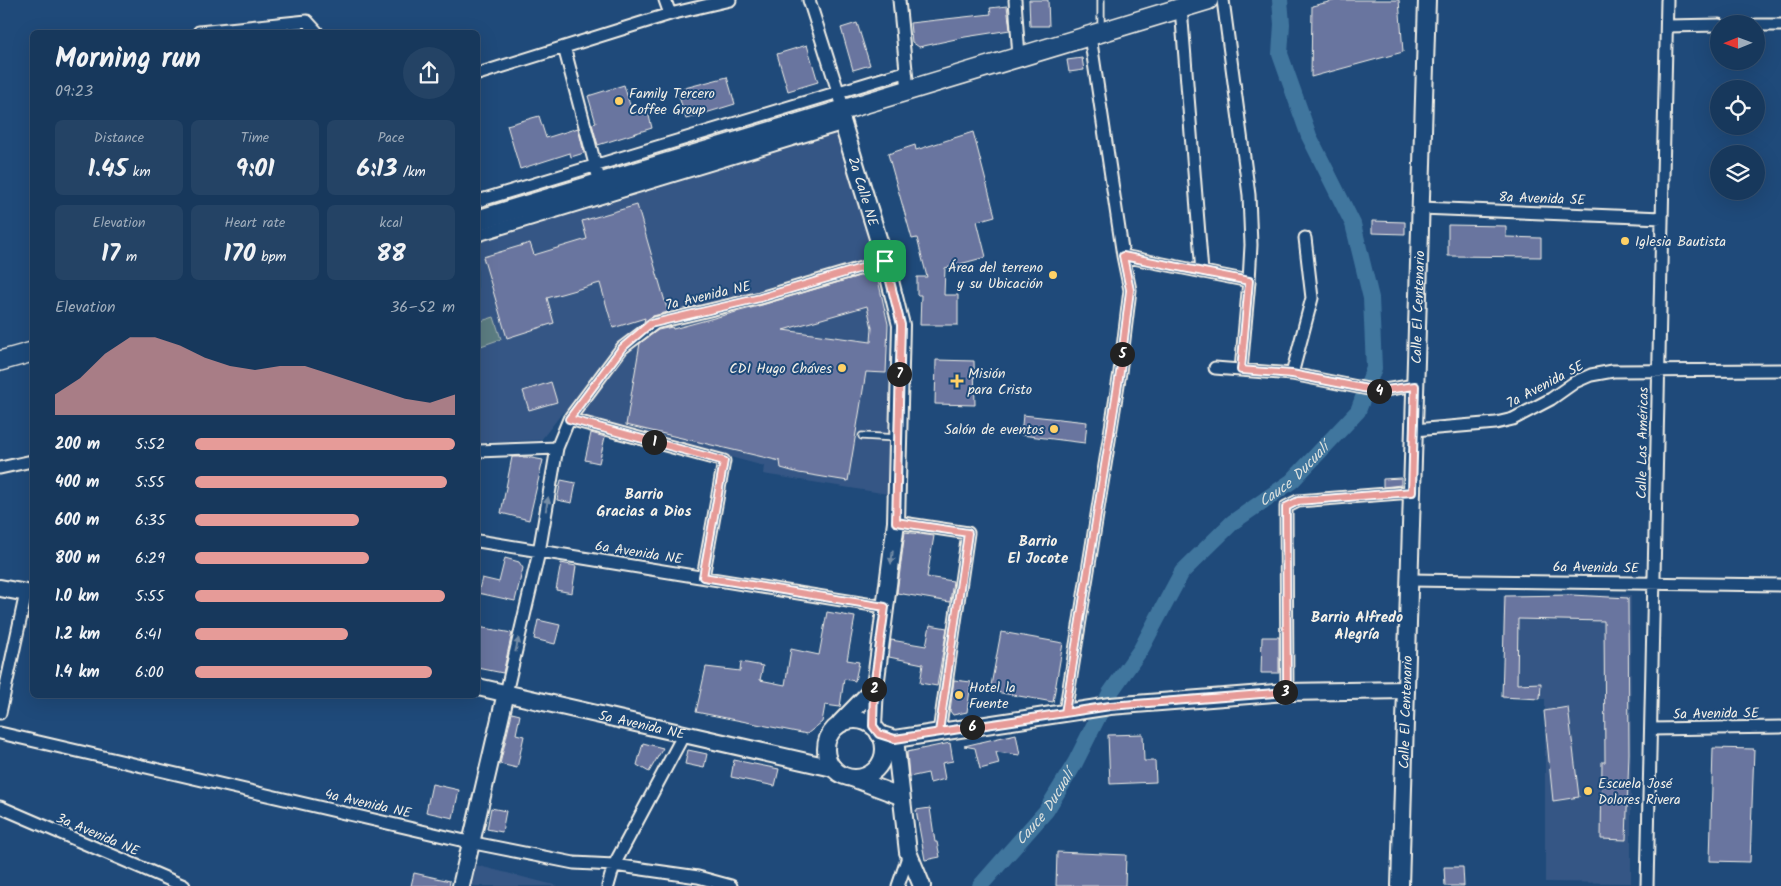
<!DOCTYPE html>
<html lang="en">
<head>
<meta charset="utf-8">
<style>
  :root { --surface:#17385c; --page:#244365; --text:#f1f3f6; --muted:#9eacbb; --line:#365272; --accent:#e69b98 }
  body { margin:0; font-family:Kalam,sans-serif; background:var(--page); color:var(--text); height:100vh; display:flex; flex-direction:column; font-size:19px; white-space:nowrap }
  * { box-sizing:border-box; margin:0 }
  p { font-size:16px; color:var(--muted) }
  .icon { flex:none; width:28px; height:28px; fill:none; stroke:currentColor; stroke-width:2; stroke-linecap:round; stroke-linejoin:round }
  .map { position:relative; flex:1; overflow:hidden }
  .sheet { position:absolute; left:30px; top:30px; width:450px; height:668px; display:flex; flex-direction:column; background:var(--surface); border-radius:8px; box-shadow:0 5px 20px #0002,0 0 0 1px var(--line) }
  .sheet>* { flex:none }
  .needle { width:32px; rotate:269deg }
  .fabs { position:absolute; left:1710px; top:15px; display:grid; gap:10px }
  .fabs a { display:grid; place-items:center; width:55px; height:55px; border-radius:50%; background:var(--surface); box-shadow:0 5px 20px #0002,0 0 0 1px var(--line); font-size:25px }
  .pin { position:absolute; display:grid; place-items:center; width:42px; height:42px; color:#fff; margin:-21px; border-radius:10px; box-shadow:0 2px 8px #0006 }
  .km { position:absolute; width:25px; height:25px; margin:-12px; border-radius:50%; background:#222; color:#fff; font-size:14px; line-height:25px; text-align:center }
  .round { display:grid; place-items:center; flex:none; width:52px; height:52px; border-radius:26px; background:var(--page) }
  .summary { display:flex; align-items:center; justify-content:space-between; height:85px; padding:0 25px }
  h1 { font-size:28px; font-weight:600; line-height:38px }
  .figures { display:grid; grid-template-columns:repeat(3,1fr); gap:8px; height:85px; padding:5px 25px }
  .figures div { display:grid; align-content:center; border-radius:8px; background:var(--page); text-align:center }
  .figures b { font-size:25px; font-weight:600 }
  .figures small { font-size:14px; font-weight:400 }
  .figures p { font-size:14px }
  .chart { height:140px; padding:10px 25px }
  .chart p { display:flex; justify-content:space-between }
  .chart svg { width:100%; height:90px; margin-top:5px; fill:var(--accent); opacity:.7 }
  ul { padding:0 25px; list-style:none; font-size:16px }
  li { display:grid; grid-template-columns:80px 60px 1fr; align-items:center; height:38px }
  li i { height:12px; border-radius:6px; background:var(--accent) }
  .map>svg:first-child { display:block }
  .built { fill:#355785 }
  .green { fill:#5c7d82; stroke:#a8b7b5 }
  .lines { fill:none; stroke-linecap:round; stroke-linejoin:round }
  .canal { stroke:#41769e; stroke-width:16 }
  .building { fill:#69749f; stroke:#f4f1e8; fill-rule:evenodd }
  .lane-casing { stroke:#f4f1e8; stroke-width:9 }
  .street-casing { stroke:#f4f1e8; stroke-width:15 }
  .secondary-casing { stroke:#f4f1e8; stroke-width:20 }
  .primary-casing { stroke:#f4f1e8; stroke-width:22 }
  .lane { stroke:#1f4a7a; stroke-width:5.5 }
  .street { stroke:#1f4a7a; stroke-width:11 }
  .secondary { stroke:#1f4a7a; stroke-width:16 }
  .primary { stroke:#1f4a7a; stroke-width:19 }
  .oneway { fill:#748da6 }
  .route-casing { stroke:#fff; stroke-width:10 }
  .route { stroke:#e69b98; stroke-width:6 }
  .poi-dot { fill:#ffd166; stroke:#1f4a7a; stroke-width:2 }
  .labels { text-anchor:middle; stroke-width:4; stroke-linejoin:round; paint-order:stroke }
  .poi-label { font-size:14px; fill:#f4f1e8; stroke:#1f4a7a; text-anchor:start }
  .street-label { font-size:14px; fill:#f4f1e8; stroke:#1f4a7a }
  .water-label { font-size:15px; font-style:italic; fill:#d9dfdd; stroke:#1f4a7a }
  .neighbourhood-label { font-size:15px; font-weight:bold; fill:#f4f1e8; stroke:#1f4a7a }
</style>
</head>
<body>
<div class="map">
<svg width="1781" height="886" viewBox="0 0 1781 886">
  <rect width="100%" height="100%" fill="#1f4a7a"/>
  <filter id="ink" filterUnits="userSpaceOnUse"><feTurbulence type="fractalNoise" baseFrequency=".02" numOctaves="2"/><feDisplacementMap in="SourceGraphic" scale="10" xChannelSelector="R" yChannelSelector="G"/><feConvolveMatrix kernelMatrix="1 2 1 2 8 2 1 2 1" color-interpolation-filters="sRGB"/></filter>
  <g filter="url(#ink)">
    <path class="built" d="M 844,130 L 898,326 L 894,495 L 763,474 L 764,466 L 563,412 L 541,440 L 478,443 L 478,241 Z
      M 1631,595 L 1631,883 L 1545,882 L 1545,699 L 1503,699 L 1503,596 Z
      M 475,865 L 558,886 L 470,886 Z"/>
    <path class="green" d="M 494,317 L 501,339 L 478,347 L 478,322 Z"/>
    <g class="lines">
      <path class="canal" id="s1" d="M 980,886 L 1046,811 L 1075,763 L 1110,693 L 1141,649 L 1182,572 L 1233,522 L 1292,481 L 1358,411 L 1374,368 L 1371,298 L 1353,224 L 1309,136 L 1280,54 L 1282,24 L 1280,0"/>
    </g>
    <path class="building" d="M 1029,0 L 1048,0 L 1049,26 L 1030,26 Z
      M 1337,0 L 1399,0 L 1403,52 L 1311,77 L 1312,6 Z
      M 1007,6 L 1010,30 L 965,37 L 919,47 L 912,42 L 910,23 L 991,14 L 990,8 Z
      M 857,23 L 870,65 L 853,70 L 841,28 Z
      M 807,45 L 818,82 L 788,91 L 777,54 Z
      M 1082,58 L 1084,70 L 1069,72 L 1067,60 Z
      M 727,77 L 735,104 L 686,119 L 677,90 Z
      M 624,85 L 632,112 L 647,108 L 652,128 L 598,145 L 592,124 L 596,123 L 588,96 Z
      M 539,116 L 546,138 L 578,128 L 584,153 L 571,157 L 570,153 L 520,169 L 507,125 Z
      M 973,132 L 995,216 L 977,221 L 986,257 L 945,268 L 944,295 L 958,295 L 958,325 L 920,325 L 921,295 L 917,295 L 917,277 L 927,277 L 917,238 L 912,239 L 888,154 L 915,145 L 916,150 Z
      M 637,205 L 668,312 L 653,316 L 644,322 L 645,318 L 613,328 L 600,283 L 547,298 L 554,323 L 507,338 L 483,257 L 530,243 L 534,255 L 587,239 L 582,221 Z
      M 1372,221 L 1405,222 L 1405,234 L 1372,233 Z
      M 1448,225 L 1506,226 L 1506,237 L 1541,238 L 1541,257 L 1448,256 Z
      M 876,271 L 888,324 L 886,373 L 866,372 L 848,481 L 799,473 L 781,468 L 780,461 L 626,425 L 640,343 L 658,330 L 672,327 L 673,329 L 762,305 ZM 867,306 L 872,328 L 871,342 L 783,330 Z
      M 936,360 L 974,361 L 975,405 L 935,404 Z
      M 551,382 L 557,402 L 529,410 L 523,391 Z
      M 1023,415 L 1087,422 L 1085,443 L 1021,435 Z
      M 591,433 L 605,437 L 599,463 L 585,460 Z
      M 512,457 L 526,457 L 543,460 L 529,520 L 501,513 Z
      M 1401,478 L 1401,485 L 1383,487 L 1383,479 Z
      M 561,480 L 576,483 L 572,503 L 557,500 Z
      M 905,532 L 934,536 L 927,577 L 953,581 L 950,602 L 897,593 Z
      M 505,558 L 519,562 L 523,568 L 515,601 L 478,593 L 482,578 L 499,582 Z
      M 561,563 L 576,566 L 572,593 L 556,590 Z
      M 1572,595 L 1628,598 L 1629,753 L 1626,840 L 1601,839 L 1602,762 L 1605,762 L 1604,621 L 1518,619 L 1517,684 L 1541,683 L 1540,699 L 1502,697 L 1505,596 Z
      M 827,612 L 855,617 L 847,660 L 859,662 L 855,681 L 844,679 L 840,707 L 825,705 L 822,722 L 807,734 L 696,712 L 706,667 L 740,671 L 741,662 L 763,666 L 760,680 L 785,685 L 791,649 L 819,655 Z
      M 538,620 L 560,625 L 555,644 L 534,639 Z
      M 930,625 L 947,628 L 937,686 L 920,683 L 923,664 L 889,657 L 891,640 L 926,646 Z
      M 478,627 L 512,633 L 503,673 L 478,668 Z
      M 1001,632 L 1063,643 L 1053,702 L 990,691 Z
      M 1262,637 L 1279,637 L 1279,673 L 1261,673 Z
      M 954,680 L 971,682 L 967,712 L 953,715 L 950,711 Z
      M 1568,707 L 1579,797 L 1553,801 L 1544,711 Z
      M 512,713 L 520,715 L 516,734 L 524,736 L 517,768 L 500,764 Z
      M 1016,734 L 1020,755 L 996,752 L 999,764 L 980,769 L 975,748 L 964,746 Z
      M 1143,734 L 1144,761 L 1155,761 L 1156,782 L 1110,784 L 1108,735 Z
      M 643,743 L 663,748 L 649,772 L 637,765 Z
      M 950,743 L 953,761 L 942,763 L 945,779 L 930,783 L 928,773 L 909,777 L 907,752 Z
      M 1713,748 L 1754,749 L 1750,862 L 1710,861 Z
      M 688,750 L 707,754 L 704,768 L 685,764 Z
      M 734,760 L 779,769 L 775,786 L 731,777 Z
      M 432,784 L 459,790 L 453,818 L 426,812 Z
      M 491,808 L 506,811 L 502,832 L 487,829 Z
      M 930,808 L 935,842 L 937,842 L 940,857 L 925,860 L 916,810 Z
      M 1057,852 L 1126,855 L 1125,886 L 1056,886 Z
      M 1444,867 L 1463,867 L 1464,886 L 1445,886 Z
      M 414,873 L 450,881 L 449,886 L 411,886 Z"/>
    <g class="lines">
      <g class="lane-casing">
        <path id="lane" d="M 1101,0 L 1101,30
          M 862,436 L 897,438"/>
      </g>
      <g class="street-casing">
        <path id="street" d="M 665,0 L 670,14
          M 809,0 L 844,110
          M 899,0 L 908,90
          M 1015,0 L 1019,57
          M 1223,0 L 1249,195 L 1251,245 L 1249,281
          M 1181,8 L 1202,272
          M 1756,25 L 1781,25
          M 1667,26 L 1719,25
          M 199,32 L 307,21 L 317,32
          M 564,47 L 600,183
          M 478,74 L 670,14 L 730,0
          M 478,201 L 905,72
          M 1421,208 L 1662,218
          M 478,235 L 843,124
          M 1123,256 L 1249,281 L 1241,370
          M 1215,368 L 1292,374 L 1378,391 L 1415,385
          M 1292,374 L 1312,298 L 1305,238
          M 569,419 L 724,461 L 703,577
          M 1414,430 L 1496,423 L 1513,419 L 1551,399 L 1575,382 L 1591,375 L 1613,371 L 1781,370
          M 478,451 L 557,448
          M 0,468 L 32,461
          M 896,522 L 968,533 L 939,732
          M 478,541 L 885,607
          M 1410,580 L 1781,585
          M 1287,692 L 1286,507 L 1298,501 L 1412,492
          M 506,693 L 539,552 L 557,448 L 569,419 L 622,348 L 655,323 L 760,298 L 885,261
          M 0,713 L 26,593
          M 1065,713 L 1120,372 L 1130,290 L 1123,256 L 1090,36
          M 1651,729 L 1781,727
          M 0,733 L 469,842 L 574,863 L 614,865 L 698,877 L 731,886
          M 0,807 L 184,886
          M 608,886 L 614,865 L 684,734
          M 898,886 L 909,854
          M 1647,886 L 1667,0"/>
      </g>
      <g class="secondary-casing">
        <g id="secondary">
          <path id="s2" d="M 839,111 L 885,261 L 901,325 L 896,522 L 875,687 L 873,726"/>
          <path d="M 0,588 L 32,594"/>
          <path id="s3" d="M 478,687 L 833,768"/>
          <circle cx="855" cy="749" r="29"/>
          <path d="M 840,723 L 875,687"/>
          <path d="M 879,734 L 895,739 L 1110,706 L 1287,692 L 1406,690"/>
          <path d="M 895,739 L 908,852 L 922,886"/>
          <path d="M 852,778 L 900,796"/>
          <path d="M 461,886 L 506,693"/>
          <path id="s4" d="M 1400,886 L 1427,0"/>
        </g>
      </g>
      <g class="primary-casing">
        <path id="primary" d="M 478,220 L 1208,0
          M 0,361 L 32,352"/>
      </g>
      <use href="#lane" class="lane"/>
      <use href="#street" class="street"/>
      <use href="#secondary" class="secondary"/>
      <use href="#primary" class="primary"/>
    </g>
    <defs><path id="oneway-solid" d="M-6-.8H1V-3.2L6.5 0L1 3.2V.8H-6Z" transform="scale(1.25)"/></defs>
    <g class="oneway">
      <use href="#oneway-solid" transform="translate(547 504) rotate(-80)"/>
      <use href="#oneway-solid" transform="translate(892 557) rotate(97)"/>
      <use href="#oneway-solid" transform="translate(517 645) rotate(-77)"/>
    </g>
  </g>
  <g class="lines" filter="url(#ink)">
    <g class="route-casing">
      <path id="route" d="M 885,261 L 760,298 L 650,324 L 622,348 L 569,419 L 724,461 L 703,577 L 885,607 L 874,687 L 873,726 L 879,734 L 895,739 L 1110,706 L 1287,692 L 1286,507 L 1298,501 L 1412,492 L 1415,386 L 1378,391 L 1292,374 L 1241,370 L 1249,281 L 1123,256 L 1130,290 L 1120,372 L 1065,713 L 939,732 L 968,533 L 896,522 L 901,325 L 885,261"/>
    </g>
    <use href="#route" class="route"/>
  </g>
  <g class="poi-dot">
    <circle cx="619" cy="101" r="5"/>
    <circle cx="1625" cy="241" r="5"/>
    <circle cx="1053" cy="275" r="5"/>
    <circle cx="842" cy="368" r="5"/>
    <path d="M954.5 373.5h5v5h5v5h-5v5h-5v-5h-5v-5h5z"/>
    <circle cx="1054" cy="429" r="5"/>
    <circle cx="959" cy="695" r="5"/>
    <circle cx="1588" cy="791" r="5"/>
  </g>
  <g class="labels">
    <g class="poi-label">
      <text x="629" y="98">Family Tercero<tspan x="629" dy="16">Coffee Group</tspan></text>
      <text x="1635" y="246">Iglesia Bautista</text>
      <text x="1043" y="272" text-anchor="end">Área del terreno<tspan x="1043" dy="16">y su Ubicación</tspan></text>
      <text x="832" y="373" text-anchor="end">CDI Hugo Cháves</text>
      <text x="968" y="378">Misión<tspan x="968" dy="16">para Cristo</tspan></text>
      <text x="1044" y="434" text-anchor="end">Salón de eventos</text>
      <text x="969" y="692">Hotel la<tspan x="969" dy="16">Fuente</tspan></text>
      <text x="1598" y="788">Escuela José<tspan x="1598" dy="16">Dolores Rivera</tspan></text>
    </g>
    <g class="street-label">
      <text dy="5" stroke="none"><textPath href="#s2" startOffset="84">2a Calle NE</textPath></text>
      <text transform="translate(1542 198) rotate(2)" y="5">8a Avenida SE</text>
      <text transform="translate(708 295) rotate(-13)" y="5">7a Avenida NE</text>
      <text dy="5" stroke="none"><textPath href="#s4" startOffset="579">Calle El Centenario</textPath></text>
      <text transform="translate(1545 384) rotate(-28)" y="5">7a Avenida SE</text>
      <text transform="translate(1642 443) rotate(-89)" y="5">Calle Las Américas</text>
      <text transform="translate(639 552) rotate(9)" y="5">6a Avenida NE</text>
      <text transform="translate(1596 567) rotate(1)" y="5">6a Avenida SE</text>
      <text dy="5" stroke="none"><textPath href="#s4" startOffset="174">Calle El Centenario</textPath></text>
      <text transform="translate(1716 713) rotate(-1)" y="5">5a Avenida SE</text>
      <text dy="5" stroke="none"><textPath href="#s3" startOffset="168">5a Avenida NE</textPath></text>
      <text transform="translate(368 803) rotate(13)" y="5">4a Avenida NE</text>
      <text transform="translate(98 834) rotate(23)" y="5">3a Avenida NE</text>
    </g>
    <g class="water-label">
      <text dy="5" stroke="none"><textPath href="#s1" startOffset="524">Cauce Ducualí</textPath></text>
      <text dy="5" stroke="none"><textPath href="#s1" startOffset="102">Cauce Ducualí</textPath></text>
    </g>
    <g class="neighbourhood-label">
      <text x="644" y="499">Barrio<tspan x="644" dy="17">Gracias a Dios</tspan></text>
      <text x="1038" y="546">Barrio<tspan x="1038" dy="17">El Jocote</tspan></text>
      <text x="1357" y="622">Barrio Alfredo<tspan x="1357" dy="17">Alegría</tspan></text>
    </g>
  </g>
</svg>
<div class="fabs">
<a><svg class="needle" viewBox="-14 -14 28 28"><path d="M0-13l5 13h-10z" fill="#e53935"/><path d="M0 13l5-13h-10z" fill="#9eacbb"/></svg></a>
<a><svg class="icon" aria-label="locate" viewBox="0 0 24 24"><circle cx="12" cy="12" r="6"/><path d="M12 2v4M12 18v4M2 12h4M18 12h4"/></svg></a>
<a><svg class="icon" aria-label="layers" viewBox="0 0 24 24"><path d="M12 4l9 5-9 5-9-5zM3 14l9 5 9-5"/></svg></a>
</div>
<div class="pin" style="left:885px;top:261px;background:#1e9e55"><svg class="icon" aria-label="arrive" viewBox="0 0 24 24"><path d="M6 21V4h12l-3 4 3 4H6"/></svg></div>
<b class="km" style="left:654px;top:442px">1</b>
<b class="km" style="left:874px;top:689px">2</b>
<b class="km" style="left:1285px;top:692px">3</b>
<b class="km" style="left:1379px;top:391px">4</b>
<b class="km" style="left:1122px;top:354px">5</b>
<b class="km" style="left:972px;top:727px">6</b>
<b class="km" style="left:899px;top:374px">7</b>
<section class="sheet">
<div class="summary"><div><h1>Morning run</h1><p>09:23</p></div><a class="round"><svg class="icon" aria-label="share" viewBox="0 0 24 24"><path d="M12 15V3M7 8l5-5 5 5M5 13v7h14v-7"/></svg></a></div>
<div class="figures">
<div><p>Distance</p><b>1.45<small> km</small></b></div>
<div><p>Time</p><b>9:01</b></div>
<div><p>Pace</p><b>6:13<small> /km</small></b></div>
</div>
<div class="figures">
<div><p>Elevation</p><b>17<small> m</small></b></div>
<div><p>Heart rate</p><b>170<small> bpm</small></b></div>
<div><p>kcal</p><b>88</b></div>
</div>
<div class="chart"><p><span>Elevation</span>36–52 m</p>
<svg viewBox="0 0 160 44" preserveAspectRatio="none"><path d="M0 44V34L10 26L20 14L30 6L40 6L50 10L60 16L70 20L80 22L90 20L100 20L110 24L120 28L130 32L140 36L150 38L160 34V44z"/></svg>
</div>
<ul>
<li><b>200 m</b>5:52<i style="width:100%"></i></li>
<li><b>400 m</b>5:55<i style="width:97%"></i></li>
<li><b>600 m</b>6:35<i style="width:63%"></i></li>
<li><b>800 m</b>6:29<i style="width:67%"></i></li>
<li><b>1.0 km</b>5:55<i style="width:96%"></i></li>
<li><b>1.2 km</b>6:41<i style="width:59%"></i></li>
<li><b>1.4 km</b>6:00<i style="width:91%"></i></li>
</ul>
</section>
</div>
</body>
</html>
